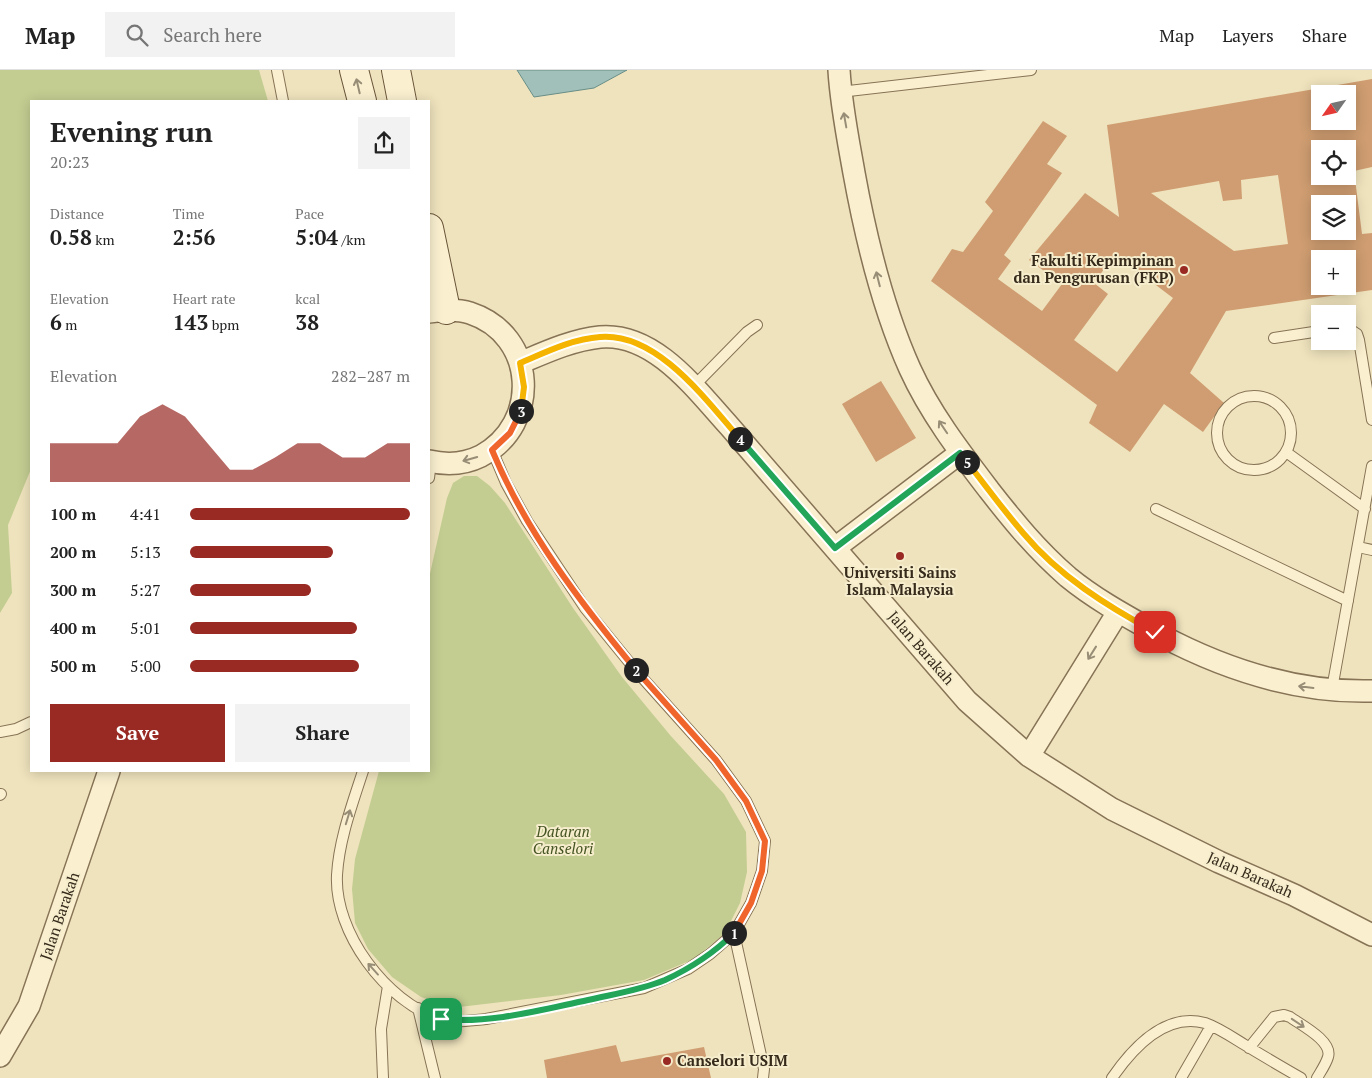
<!DOCTYPE html>
<html lang="en">
<head>
<meta charset="utf-8">
<style>
  :root { --surface:#fff; --page:#f2f2f2; --text:#222; --muted:#767676; --line:#e0e0e0; --accent:#982923 }
  body { margin:0; font-family:"PT Serif",serif; background:var(--page); color:var(--text); height:100vh; display:flex; flex-direction:column; font-size:19px; white-space:nowrap }
  * { box-sizing:border-box; margin:0 }
  p { font-size:16px; color:var(--muted) }
  .icon { flex:none; width:28px; height:28px; fill:none; stroke:currentColor; stroke-width:2; stroke-linecap:round; stroke-linejoin:round }
  .map { position:relative; flex:1; overflow:hidden }
  .panel { position:absolute; left:30px; top:30px; width:400px; height:672px; display:flex; flex-direction:column; background:var(--surface); border-radius:0px; box-shadow:0 2px 12px #0003 }
  .panel>* { flex:none }
  .needle { width:32px; rotate:236deg }
  .tools { position:absolute; left:1311px; top:15px; display:grid; gap:10px }
  .tools a { display:grid; place-items:center; width:45px; height:45px; border-radius:0px; background:var(--surface); box-shadow:0 2px 12px #0003; font-size:25px }
  .pin { position:absolute; display:grid; place-items:center; width:42px; height:42px; color:#fff; margin:-21px; border-radius:10px; box-shadow:0 2px 8px #0006 }
  .km { position:absolute; width:25px; height:25px; margin:-12px; border-radius:50%; background:#222; color:#fff; font-size:14px; line-height:25px; text-align:center }
  .round { display:grid; place-items:center; flex:none; width:52px; height:52px; border-radius:0px; background:var(--page) }
  .head { display:flex; align-items:center; justify-content:space-between; height:85px; padding:0 20px }
  h1 { font-size:28px; font-weight:800; line-height:38px }
  .figures { display:grid; grid-template-columns:repeat(3,1fr); gap:8px; height:85px; padding:5px 20px }
  .figures div { display:grid; align-content:center }
  .figures b { font-size:21px; font-weight:800 }
  .figures small { font-size:14px; font-weight:400 }
  .figures p { font-size:14px }
  .chart { height:140px; padding:10px 20px }
  .chart p { display:flex; justify-content:space-between }
  .chart svg { width:100%; height:90px; margin-top:5px; fill:var(--accent); opacity:.7 }
  .cta { display:flex; gap:10px; margin-top:auto; padding:10px 20px }
  .cta a { flex:1; height:58px; border-radius:0px; background:var(--accent); color:#fff; font-size:20px; font-weight:800; line-height:58px; text-align:center }
  .cta a+a { background:var(--page); color:var(--text) }
  ul { padding:0 20px; list-style:none; font-size:16px }
  li { display:grid; grid-template-columns:80px 60px 1fr; align-items:center; height:38px }
  li i { height:12px; border-radius:6px; background:var(--accent) }
  header { display:flex; align-items:center; gap:30px; box-sizing:border-box; height:70px; padding:0 25px; background:var(--surface); border-bottom:1px solid var(--line) }
  header strong { font-size:24px }
  nav { display:flex; gap:28px; margin-inline-start:auto; font-size:18px }
  .search { width:350px; height:45px; background:var(--page); display:flex; align-items:center; gap:12px; box-sizing:border-box; padding:0 18px; border-radius:0px; color:var(--muted); font-size:19px }
  .map>svg:first-child { display:block }
  .green { fill:#c3cd91 }
  .water { fill:#a1c0b9; stroke:#688e87 }
  .building { fill:#cf9d71; fill-rule:evenodd }
  .lines { fill:none; stroke-linecap:round; stroke-linejoin:round }
  .lane-casing { stroke:#877356; stroke-width:12 }
  .street-casing { stroke:#877356; stroke-width:24 }
  .secondary-casing { stroke:#695439; stroke-width:30 }
  .lane { stroke:#faf0d0; stroke-width:10 }
  .street { stroke:#faf0d0; stroke-width:21 }
  .secondary { stroke:#faf0d0; stroke-width:28 }
  .oneway { stroke:#988d76 }
  .split-1-casing { stroke:#fff; stroke-width:10 }
  .split-2-casing { stroke:#fff; stroke-width:10 }
  .split-3-casing { stroke:#fff; stroke-width:10 }
  .split-4-casing { stroke:#fff; stroke-width:10 }
  .split-5-casing { stroke:#fff; stroke-width:10 }
  .split-6-casing { stroke:#fff; stroke-width:10 }
  .split-1 { stroke:#22a559; stroke-width:6 }
  .split-2 { stroke:#f0652b; stroke-width:6 }
  .split-3 { stroke:#f0652b; stroke-width:6 }
  .split-4 { stroke:#f5b400; stroke-width:6 }
  .split-5 { stroke:#22a559; stroke-width:6 }
  .split-6 { stroke:#f5b400; stroke-width:6 }
  .poi-dot { fill:#982923; stroke:#f6edcd; stroke-width:2 }
  .labels { text-anchor:middle; stroke-width:4; stroke-linejoin:round; paint-order:stroke }
  .poi-label { font-size:15px; font-weight:bold; fill:#362a1b; stroke:#f6edcd; text-anchor:end }
  .street-label { font-size:15px; fill:#362a1b; stroke:#f6edcd }
  .park-label { font-size:15px; font-style:italic; fill:#445321; stroke:#f6edcd }
</style>
</head>
<body>
<header>
<strong>Map</strong>
<div class="search"><svg class="icon" aria-label="search" viewBox="0 0 24 24"><circle cx="10" cy="10" r="6"/><path d="M15 15l6 6"/></svg>Search here</div>
<nav><a>Map</a><a>Layers</a><a>Share</a></nav>
</header>
<div class="map">
<svg width="1372" height="1008" viewBox="0 0 1372 1008">
  <rect width="100%" height="100%" fill="#efe3bd"/>
  <path class="green" d="M 0,0 L 259,0 L 268,31 L 31,31 L 31,399 L 8,455 L 12,523 L 0,543 Z
    M 464,406 L 477,406 L 490,416 L 505,433 L 573,538 L 622,607 L 670,665 L 724,724 L 746,762 L 747,802 L 740,833 L 725,863 L 694,889 L 644,910 L 561,925 L 451,938 L 421,927 L 392,907 L 368,879 L 355,853 L 352,819 L 355,789 L 379,701 L 429,701 L 429,508 L 447,428 L 453,413 Z"/>
  <path class="water" d="M 517,0 L 627,0 L 594,18 L 534,27 Z"/>
  <path class="building" d="M 1372,9 L 1372,97 L 1354,101 L 1362,164 L 1372,163 L 1372,220 L 1226,241 L 1190,303 L 1224,333 L 1203,362 L 1164,334 L 1130,382 L 1089,353 L 1097,335 L 931,211 L 952,179 L 963,182 L 993,141 L 985,132 L 1043,51 L 1067,66 L 1047,94 L 1062,103 L 1004,185 L 1011,191 L 998,209 L 1042,241 L 1062,214 L 1029,190 L 1085,123 L 1119,147 L 1107,55 ZM 1320,24 L 1348,24 L 1348,51 L 1320,51 ZM 1320,79 L 1348,79 L 1348,106 L 1320,106 ZM 1278,105 L 1288,174 L 1234,181 L 1151,123 L 1219,111 L 1223,131 L 1242,129 L 1241,110 ZM 1320,134 L 1348,134 L 1348,161 L 1320,161 ZM 1115,184 L 1173,228 L 1117,302 L 1074,270 L 1108,224 L 1094,213 ZM 1320,189 L 1348,189 L 1348,216 L 1320,216 Z
    M 881,311 L 916,368 L 876,392 L 842,334 Z
    M 616,975 L 621,992 L 704,977 L 711,1008 L 547,1008 L 544,990 Z"/>
  <g class="lines">
    <g class="lane-casing">
      <path id="lane" d="M 277,0 L 283,31
        M 840,22 L 1031,0
        M 1348,258 L 1357,264 L 1359,270 L 1372,350
        M 1274,268 L 1320,261
        M 693,317 L 747,262 L 757,255
        M1217 363a37 37 0 1 1 74 0a37 37 0 1 1-74 0Z
        M 1286,382 L 1365,439
        M 429,408 L 431,392
        M 1156,439 L 1348,531
        M 1358,477 L 1372,480
        M 1332,619 L 1372,396
        M 0,662 L 16,659 L 31,652
        M 363,701 C 352,735 339,770 337,805 C 334,862 386,932 440,949 C 455,954 472,950 486,949 L 644,918 L 688,899 L 710,884 L 734,863 L 751,833 L 762,801 L 765,771 L 746,731 L 716,690 L 638,603 L 585,538 L 527,451 L 506,413 L 492,380
        M 0,725 L 1,724
        M 734,863 L 764,999 L 763,1008
        M 418,938 L 435,1008
        M 1249,978 L 1274,947 L 1284,945 L 1290,947 C 1301,955 1333,971 1328,987 C 1326,994 1321,1001 1317,1008
        M 383,1008 L 381,959 L 388,916
        M 1112,1008 C 1132,979 1165,942 1205,953 C 1219,958 1232,967 1245,975 C 1263,986 1282,997 1301,1008
        M 1181,1008 L 1211,956"/>
    </g>
    <g class="street-casing">
      <path id="street" d="M 839,0 C 841,35 848,69 854,103 C 866,169 882,237 910,299 C 930,343 960,382 989,420 C 1014,452 1037,480 1068,507 C 1096,530 1128,547 1160,565 C 1226,600 1297,623 1372,621
        M 429,242 C 442,240 457,239 470,243 C 537,265 541,354 481,386 C 465,394 446,395 429,391
        M 520,293 C 546,282 572,270 600,267 C 655,262 697,321 730,357 L 967,631 L 1029,686 L 1112,739 L 1219,792 L 1294,825 L 1372,865
        M 835,478 L 960,383
        M 1029,686 L 1118,542
        M 0,986 L 29,936 L 109,701"/>
    </g>
    <g class="secondary-casing">
      <path id="secondary" d="M 354,0 L 362,31
        M 396,0 L 402,31
        M 429,158 L 446,240"/>
    </g>
    <use href="#lane" class="lane"/>
    <use href="#street" class="street"/>
    <use href="#secondary" class="secondary"/>
  </g>
  <defs><path id="oneway-shaft" d="M-6 0H5M1.5-3L5.5 0L1.5 3" fill="none" stroke-width="1.6" stroke-linecap="round" stroke-linejoin="round" transform="scale(1.25)"/></defs>
  <g class="oneway">
    <use href="#oneway-shaft" transform="translate(358 16) rotate(-103)"/>
    <use href="#oneway-shaft" transform="translate(845 50) rotate(-100)"/>
    <use href="#oneway-shaft" transform="translate(878 209) rotate(-104)"/>
    <use href="#oneway-shaft" transform="translate(943 357) rotate(-124)"/>
    <use href="#oneway-shaft" transform="translate(470 389) rotate(164)"/>
    <use href="#oneway-shaft" transform="translate(1092 583) rotate(122)"/>
    <use href="#oneway-shaft" transform="translate(1306 617) rotate(-173)"/>
    <use href="#oneway-shaft" transform="translate(348 747) rotate(-73)"/>
    <use href="#oneway-shaft" transform="translate(373 899) rotate(-132)"/>
    <use href="#oneway-shaft" transform="translate(1298 953) rotate(34)"/>
  </g>
  <g class="lines">
    <g class="split-1-casing">
      <path id="split-1" d="M 441,949 C 490,954 540,940 588,930 C 614,924 641,920 665,910 C 691,898 714,883 734,863"/>
    </g>
    <g class="split-2-casing">
      <path id="split-2" d="M 636,600 L 716,690 L 746,731 L 765,771 L 762,801 L 751,833 L 734,863"/>
    </g>
    <g class="split-3-casing">
      <path id="split-3" d="M 521,341 L 510,363 L 492,380 C 526,462 580,532 636,600"/>
    </g>
    <g class="split-4-casing">
      <path id="split-4" d="M 521,341 L 524,317 L 520,293 C 546,282 572,269 600,267 C 657,262 706,330 740,369"/>
    </g>
    <g class="split-5-casing">
      <path id="split-5" d="M 740,369 L 835,478 L 960,383 L 967,392"/>
    </g>
    <g class="split-6-casing">
      <path id="split-6" d="M 967,392 C 986,416 1004,441 1024,464 C 1059,506 1107,536 1155,562"/>
    </g>
    <use href="#split-1" class="split-1"/>
    <use href="#split-2" class="split-2"/>
    <use href="#split-3" class="split-3"/>
    <use href="#split-4" class="split-4"/>
    <use href="#split-5" class="split-5"/>
    <use href="#split-6" class="split-6"/>
  </g>
  <g class="poi-dot">
    <circle cx="1184" cy="200" r="5"/>
    <circle cx="900" cy="486" r="5"/>
    <circle cx="667" cy="991" r="5"/>
  </g>
  <g class="labels">
    <g class="poi-label">
      <text x="1174" y="196">Fakulti Kepimpinan<tspan x="1174" dy="17">dan Pengurusan (FKP)</tspan></text>
      <text x="900" y="508" text-anchor="middle">Universiti Sains<tspan x="900" dy="17">Islam Malaysia</tspan></text>
      <text x="677" y="996" text-anchor="start">Canselori USIM</text>
    </g>
    <g class="street-label">
      <text transform="translate(921 578) rotate(49)" y="5">Jalan Barakah</text>
      <text transform="translate(1250 805) rotate(24)" y="5">Jalan Barakah</text>
      <text transform="translate(60 846) rotate(-71)" y="5">Jalan Barakah</text>
    </g>
    <g class="park-label">
      <text x="563" y="767">Dataran<tspan x="563" dy="17">Canselori</tspan></text>
    </g>
  </g>
</svg>
<div class="tools">
<a><svg class="needle" viewBox="-14 -14 28 28"><path d="M0-13l5 13h-10z" fill="#e53935"/><path d="M0 13l5-13h-10z" fill="#767676"/></svg></a>
<a><svg class="icon" aria-label="locate" viewBox="0 0 24 24"><circle cx="12" cy="12" r="6"/><path d="M12 2v4M12 18v4M2 12h4M18 12h4"/></svg></a>
<a><svg class="icon" aria-label="layers" viewBox="0 0 24 24"><path d="M12 4l9 5-9 5-9-5zM3 14l9 5 9-5"/></svg></a>
<a>+</a>
<a>−</a>
</div>
<div class="pin" style="left:441px;top:949px;background:#1e9e55"><svg class="icon" aria-label="arrive" viewBox="0 0 24 24"><path d="M6 21V4h12l-3 4 3 4H6"/></svg></div>
<div class="pin" style="left:1155px;top:562px;background:#d93025"><svg class="icon" aria-label="check" viewBox="0 0 24 24"><path d="M5 12l5 5 9-10"/></svg></div>
<b class="km" style="left:734px;top:863px">1</b>
<b class="km" style="left:636px;top:600px">2</b>
<b class="km" style="left:521px;top:341px">3</b>
<b class="km" style="left:740px;top:369px">4</b>
<b class="km" style="left:967px;top:392px">5</b>
<section class="panel">
<div class="head"><div><h1>Evening run</h1><p>20:23</p></div><a class="round"><svg class="icon" aria-label="share" viewBox="0 0 24 24"><path d="M12 15V3M7 8l5-5 5 5M5 13v7h14v-7"/></svg></a></div>
<div class="figures">
<div><p>Distance</p><b>0.58<small> km</small></b></div>
<div><p>Time</p><b>2:56</b></div>
<div><p>Pace</p><b>5:04<small> /km</small></b></div>
</div>
<div class="figures">
<div><p>Elevation</p><b>6<small> m</small></b></div>
<div><p>Heart rate</p><b>143<small> bpm</small></b></div>
<div><p>kcal</p><b>38</b></div>
</div>
<div class="chart"><p><span>Elevation</span>282–287 m</p>
<svg viewBox="0 0 160 44" preserveAspectRatio="none"><path d="M0 44V25L10 25L20 25L30 25L40 12L50 6L60 12L70 25L80 38L90 38L100 32L110 25L120 25L130 32L140 32L150 25L160 25V44z"/></svg>
</div>
<ul>
<li><b>100 m</b>4:41<i style="width:100%"></i></li>
<li><b>200 m</b>5:13<i style="width:65%"></i></li>
<li><b>300 m</b>5:27<i style="width:55%"></i></li>
<li><b>400 m</b>5:01<i style="width:76%"></i></li>
<li><b>500 m</b>5:00<i style="width:77%"></i></li>
</ul>
<div class="cta"><a>Save</a><a>Share</a></div>
</section>
</div>
</body>
</html>
